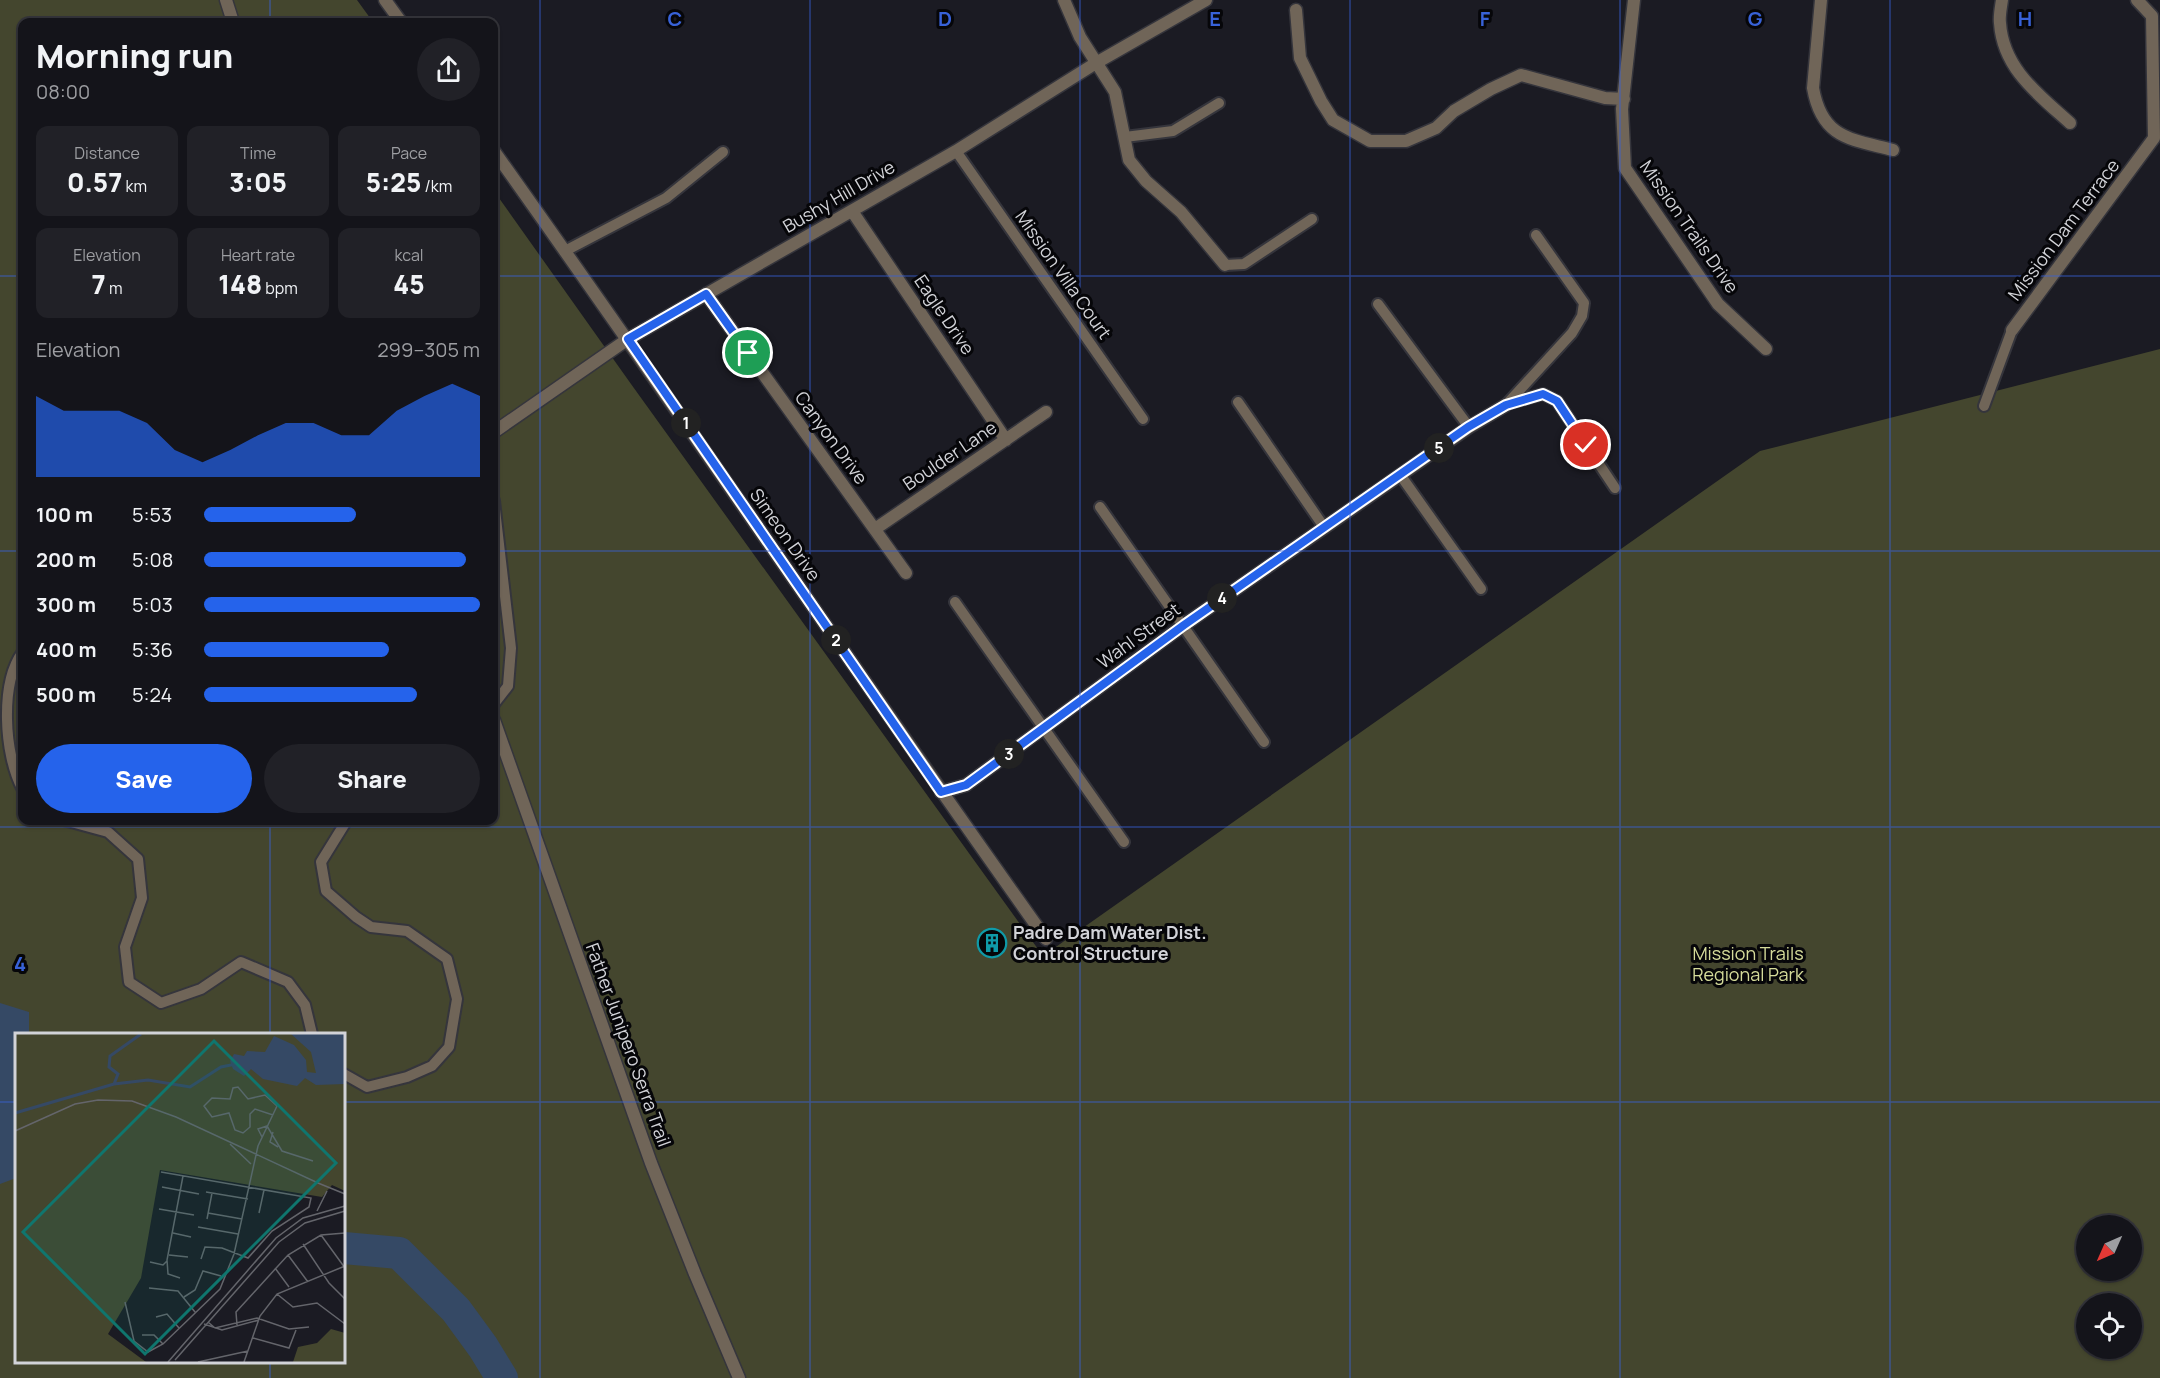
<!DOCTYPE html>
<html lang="en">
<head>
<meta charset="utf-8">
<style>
  :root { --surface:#14141a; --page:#212127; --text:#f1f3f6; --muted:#9d9ea2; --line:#333339; --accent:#2563eb }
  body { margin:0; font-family:Manrope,sans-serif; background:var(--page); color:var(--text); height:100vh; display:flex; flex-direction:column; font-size:22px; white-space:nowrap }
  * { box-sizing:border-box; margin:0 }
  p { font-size:20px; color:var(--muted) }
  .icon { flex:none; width:33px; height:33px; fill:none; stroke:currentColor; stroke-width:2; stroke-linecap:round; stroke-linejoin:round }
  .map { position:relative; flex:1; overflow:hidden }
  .drawer { position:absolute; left:18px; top:18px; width:480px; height:807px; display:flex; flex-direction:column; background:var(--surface); border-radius:12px; box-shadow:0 2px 4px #0004,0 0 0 2px var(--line) }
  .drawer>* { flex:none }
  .needle { width:39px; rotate:225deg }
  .controls { position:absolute; left:2076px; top:1215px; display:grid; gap:12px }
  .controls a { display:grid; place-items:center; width:66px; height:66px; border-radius:50%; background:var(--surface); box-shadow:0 2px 4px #0004,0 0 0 2px var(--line); font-size:30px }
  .pin { position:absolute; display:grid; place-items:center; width:51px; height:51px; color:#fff; margin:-26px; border:3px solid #fff; border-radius:50%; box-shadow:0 2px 6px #0007 }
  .km { position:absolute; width:30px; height:30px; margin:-15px; border-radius:50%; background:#222; color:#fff; font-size:16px; line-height:30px; text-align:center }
  .round { display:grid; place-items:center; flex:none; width:63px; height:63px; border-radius:32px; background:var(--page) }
  .summary { display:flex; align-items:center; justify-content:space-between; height:102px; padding:0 18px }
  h1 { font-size:33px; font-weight:800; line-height:45px }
  .metrics { display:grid; grid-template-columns:repeat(3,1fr); gap:9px; height:102px; padding:6px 18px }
  .metrics div { display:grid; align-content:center; border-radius:12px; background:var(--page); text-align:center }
  .metrics b { font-size:26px; font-weight:800 }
  .metrics small { font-size:16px; font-weight:400 }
  .metrics p { font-size:16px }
  .chart { height:168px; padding:12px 18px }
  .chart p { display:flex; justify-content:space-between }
  .chart svg { width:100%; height:108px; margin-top:6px; fill:var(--accent); opacity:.7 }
  .action { display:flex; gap:12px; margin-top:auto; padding:12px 18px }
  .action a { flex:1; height:69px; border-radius:36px; background:var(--accent); color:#fff; font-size:24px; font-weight:800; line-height:69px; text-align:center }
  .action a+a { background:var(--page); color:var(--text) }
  ul { padding:0 18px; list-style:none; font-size:20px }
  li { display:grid; grid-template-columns:96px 72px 1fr; align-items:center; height:45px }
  li i { height:15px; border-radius:8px; background:var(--accent) }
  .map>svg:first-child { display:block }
  .green { fill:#44462e; fill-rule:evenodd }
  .water { fill:#354965 }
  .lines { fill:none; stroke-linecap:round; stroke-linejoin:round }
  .river { stroke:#354965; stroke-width:32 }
  .service-casing { stroke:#35353c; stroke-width:14 }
  .minor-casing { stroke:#35353c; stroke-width:15 }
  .service { stroke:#706558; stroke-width:10 }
  .minor { stroke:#706558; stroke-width:12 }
  .route-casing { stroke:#fff; stroke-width:12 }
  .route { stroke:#2563eb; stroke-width:8 }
  .grid { fill:none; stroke:#3862d8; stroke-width:1.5; stroke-opacity:0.55 }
  .labels { text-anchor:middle; stroke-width:6; stroke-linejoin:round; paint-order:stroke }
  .street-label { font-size:18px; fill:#d2d3d8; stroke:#060609 }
  .poi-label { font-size:18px; font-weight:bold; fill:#d2d3d8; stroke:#060609; text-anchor:start }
  .park-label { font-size:18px; fill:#d5db9a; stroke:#060609 }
  .inset-river { fill:none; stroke:#354965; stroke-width:3 }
  .inset-road { fill:none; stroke:#64656b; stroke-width:1.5 }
  .view { fill:#0f766e; fill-opacity:0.15; stroke:#0f766e; stroke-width:3 }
  .inset-edge { fill:none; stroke:#d2d3d8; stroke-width:3 }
  .grid-label { font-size:20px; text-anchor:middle; font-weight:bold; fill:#3862d8; stroke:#060609; stroke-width:6; stroke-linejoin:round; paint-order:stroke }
</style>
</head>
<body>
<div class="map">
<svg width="2160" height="1378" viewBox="0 0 2160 1378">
  <rect width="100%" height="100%" fill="#1b1b23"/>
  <path class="green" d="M 0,0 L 357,0 L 373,22 L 22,22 L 22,820 L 494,820 L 494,191 L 631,384 L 1043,956 L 1760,451 L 2160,349 L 2160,1378 L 0,1378 ZM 16,1034 L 344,1034 L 344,1362 L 16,1362 ZM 2086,1226 L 2132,1226 L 2132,1270 L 2086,1270 ZM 2086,1304 L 2132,1304 L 2132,1348 L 2086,1348 Z"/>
  <path class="water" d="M 0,1003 L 29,1012 L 29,1034 L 16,1034 L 16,1178 L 0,1184 Z"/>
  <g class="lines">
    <path class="river" d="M 344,1248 L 399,1253 L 456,1310 L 483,1347 L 502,1378"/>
    <g class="service-casing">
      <path id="service" d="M 1125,137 L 1173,131 L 1219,103
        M 956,151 L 1143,419
        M 565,251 L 666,198 L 723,152
        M 1225,265 L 1244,264 L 1312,219
        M 1378,304 L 1469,427
        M 1238,402 L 1324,527
        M 1507,404 L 1543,394 L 1557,401 L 1615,488
        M 1506,405 L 1572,333 L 1582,316 L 1584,303 L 1536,235
        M 1984,406 L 2012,330
        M 1401,476 L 1481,589
        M 494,501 L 511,648 L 508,686 L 494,704
        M 1100,507 L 1264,742
        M 955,602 L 1124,842
        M 22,653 C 0,684 4,754 22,788
        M 64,820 L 108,832 L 138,859 L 142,898 L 125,947 L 129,982 L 161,1003 L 201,989 L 241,962 L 288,982 L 305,1005 L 312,1034
        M 344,1074 L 367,1087 L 407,1077 L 432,1066 L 449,1047 L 457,999 L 447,959 L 407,931 L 371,927 L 356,917 L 326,891 L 321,862 L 347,820"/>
    </g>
    <g class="minor-casing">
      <path id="minor" d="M 226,0 L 233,22
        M 385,0 L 401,22
        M 1064,0 L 1080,37 L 1115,92 L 1129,160 L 1146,181 L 1181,212 L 1225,265
        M 1634,0 L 1622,109 L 1625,168 L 1718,304 L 1766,349
        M 1821,0 L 1813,88 C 1822,139 1851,139 1893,150
        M 2002,0 C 2001,7 1999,16 2000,23 C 2003,69 2039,95 2070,123
        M 1296,10 L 1300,58 L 1321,101 L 1333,120 L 1370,141 L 1406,141 L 1436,128 L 1454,111 L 1491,89 L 1521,75 L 1605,98 L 1624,99
        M 494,151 C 680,412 860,678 1046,939
        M 852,211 L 1006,440
        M 706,294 L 906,573
        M 2012,330 L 2154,138 L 2152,16 L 2137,0
        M 494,432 L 628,339 L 956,151 L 1096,63 L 1206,0
        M 875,529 L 1046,412
        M 494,720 L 651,1163 L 695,1274 L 739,1378
        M 941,792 L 966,785 L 1184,625 L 1469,427 L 1506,405"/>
    </g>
    <use href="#service" class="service"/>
    <use href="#minor" class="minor"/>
  </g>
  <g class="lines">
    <g class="route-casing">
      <path id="route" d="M 748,353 L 706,294 L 628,339 L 941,792 L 966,785 L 1184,625 L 1468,427 L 1506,405 L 1543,394 L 1557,401 L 1586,445"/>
    </g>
    <use href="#route" class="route"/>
  </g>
  <path class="grid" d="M 270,0 L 270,22M 540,0 L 540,1378M 810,0 L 810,1378M 1080,0 L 1080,1378M 1350,0 L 1350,1378M 1620,0 L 1620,1378M 1890,0 L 1890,1378M 0,276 L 22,276M 494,276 L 2160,276M 0,551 L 22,551M 494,551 L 2160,551M 270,820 L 270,1034M 0,827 L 2160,827M 0,1102 L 16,1102M 344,1102 L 2160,1102M 270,1362 L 270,1378"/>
  <defs>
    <g id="building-ring" transform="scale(1.5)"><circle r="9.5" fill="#060609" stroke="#0f9aa8" stroke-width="1.5"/><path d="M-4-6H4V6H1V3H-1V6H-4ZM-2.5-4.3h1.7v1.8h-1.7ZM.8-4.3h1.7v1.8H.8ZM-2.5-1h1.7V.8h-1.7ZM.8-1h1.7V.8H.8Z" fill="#0f9aa8"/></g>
  </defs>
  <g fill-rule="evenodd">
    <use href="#building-ring" x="992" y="943"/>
  </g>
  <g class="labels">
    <g class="street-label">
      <text transform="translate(839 197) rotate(-30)" y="6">Bushy Hill Drive</text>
      <text transform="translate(1689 227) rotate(55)" y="6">Mission Trails Drive</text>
      <text transform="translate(2064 230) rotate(-53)" y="6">Mission Dam Terrace</text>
      <text transform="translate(1063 275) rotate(55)" y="6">Mission Villa Court</text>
      <text transform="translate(944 315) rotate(56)" y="6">Eagle Drive</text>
      <text transform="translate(831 438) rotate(54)" y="6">Canyon Drive</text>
      <text transform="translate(950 456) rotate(-34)" y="6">Boulder Lane</text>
      <text transform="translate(785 535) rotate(55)" y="6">Simeon Drive</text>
      <text transform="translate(1139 636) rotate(-36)" y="6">Wahl Street</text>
      <text transform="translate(628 1045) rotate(70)" y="6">Father Junipero Serra Trail</text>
    </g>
    <g class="poi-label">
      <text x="1013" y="939">Padre Dam Water Dist.<tspan x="1013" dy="21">Control Structure</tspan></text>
    </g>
    <g class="park-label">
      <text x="1748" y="960">Mission Trails<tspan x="1748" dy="21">Regional Park</tspan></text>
    </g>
  </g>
  <g transform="translate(15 1033)">
    <rect width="330" height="330" fill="#1b1b23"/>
    <path d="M 0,1 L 330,1 L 330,158 L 317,152 L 307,164 L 145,137 L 126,245 L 93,301 L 131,329 L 0,329 ZM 316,296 L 330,300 L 330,329 L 278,329 L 283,314 L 302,310 Z" fill="#44462e"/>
    <path d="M 276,1 L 330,1 L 330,51 L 301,52 L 290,45 L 282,53 L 248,46 L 236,36 L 229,43 L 218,36 L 215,28 L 219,21 L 229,23 L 232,18 L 250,19 L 259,3 L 279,12 L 291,27 L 292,39 L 301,40 L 296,19 Z" fill="#354965"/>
    <path class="inset-river" d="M 99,51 L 103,41 L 94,34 L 95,23 L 126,1M 0,80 L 99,51 L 133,47 L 175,54 L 206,34 L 221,31"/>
    <path class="inset-road" d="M 0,98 L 60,71 L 83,67 L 117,68 L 161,84 L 303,150M 258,99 L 255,109 L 263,114M 247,104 L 243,96 L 252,93 L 267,118 L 298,128M 215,111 L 236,131M 146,139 L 296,165 L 294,174 L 257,198 L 233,225 L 207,215 L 190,214 L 186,226M 303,150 L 330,161M 147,154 L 184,161M 191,159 L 233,166M 144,176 L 179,182M 302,178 L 312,158M 193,180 L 227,186M 244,180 L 249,157M 192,186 L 197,160M 183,194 L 223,201M 158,200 L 176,204M 306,202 L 330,235M 288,211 L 314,250 L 330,266M 154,222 L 173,224M 273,222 L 293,249M 135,229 L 148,232 L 152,228M 260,235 L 274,254M 165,245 L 153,241 L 152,227 L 168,143M 134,255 L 163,258 L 180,279M 262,261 L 278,274 L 302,270 L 330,291M 169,264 L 180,257 L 188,238 L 206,243M 110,269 L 119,308 L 133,319 L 148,311 L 205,256 L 219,221 L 243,113 L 262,73 L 250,62 L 233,66 L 223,54 L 218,55 L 215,66 L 197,65 L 189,73 L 197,84 L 214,80 L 220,97 L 228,100 L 235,94 L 235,81 L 240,76 L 258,82M 141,284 L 152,281 L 164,295M 193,289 L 200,295 L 242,285 L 274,296 L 294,294M 189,291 L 207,297 L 244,287M 222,292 L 221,279 L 273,222 L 306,202 L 330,200M 127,302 L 139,302 L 148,311M 238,305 L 274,315 L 281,297M 160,327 L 264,209 L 290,190 L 330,178M 153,329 L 261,205 L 288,185 L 330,173M 183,329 L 233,318M 229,329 L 245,283 L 262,261 L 330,233"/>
    <path class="view" d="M 199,8 L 321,130 L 130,321 L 8,199 Z"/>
    <rect width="330" height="330" class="inset-edge"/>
  </g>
  <g class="grid-label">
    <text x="675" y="26">C</text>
    <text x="945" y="26">D</text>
    <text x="1215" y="26">E</text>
    <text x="1485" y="26">F</text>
    <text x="1755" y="26">G</text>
    <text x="2025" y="26">H</text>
    <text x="20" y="971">4</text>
  </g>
</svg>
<div class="controls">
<a><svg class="needle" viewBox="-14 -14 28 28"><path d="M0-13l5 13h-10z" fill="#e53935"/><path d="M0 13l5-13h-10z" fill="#9d9ea2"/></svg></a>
<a><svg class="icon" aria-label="locate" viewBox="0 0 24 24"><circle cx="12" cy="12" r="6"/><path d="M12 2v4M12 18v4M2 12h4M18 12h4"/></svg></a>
</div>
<div class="pin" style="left:748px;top:353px;background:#1e9e55"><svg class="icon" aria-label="arrive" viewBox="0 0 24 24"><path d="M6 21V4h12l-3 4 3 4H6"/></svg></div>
<div class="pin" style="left:1586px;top:445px;background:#d93025"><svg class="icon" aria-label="check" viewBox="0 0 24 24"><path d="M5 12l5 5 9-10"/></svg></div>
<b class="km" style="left:686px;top:423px">1</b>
<b class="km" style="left:836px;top:640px">2</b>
<b class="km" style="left:1009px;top:754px">3</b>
<b class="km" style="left:1222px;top:598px">4</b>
<b class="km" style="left:1439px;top:448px">5</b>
<section class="drawer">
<div class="summary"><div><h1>Morning run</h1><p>08:00</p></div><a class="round"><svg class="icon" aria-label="share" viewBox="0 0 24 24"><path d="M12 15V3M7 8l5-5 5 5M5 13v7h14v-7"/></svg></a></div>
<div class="metrics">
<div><p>Distance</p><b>0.57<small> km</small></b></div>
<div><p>Time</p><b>3:05</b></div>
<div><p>Pace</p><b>5:25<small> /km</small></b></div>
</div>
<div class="metrics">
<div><p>Elevation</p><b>7<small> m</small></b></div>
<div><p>Heart rate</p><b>148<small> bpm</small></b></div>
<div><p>kcal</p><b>45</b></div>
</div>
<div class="chart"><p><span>Elevation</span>299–305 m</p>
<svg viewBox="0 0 160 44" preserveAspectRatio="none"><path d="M0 44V11L10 17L20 17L30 17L40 22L50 33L60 38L70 33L80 27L90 22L100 22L110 27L120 27L130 17L140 11L150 6L160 11V44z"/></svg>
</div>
<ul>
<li><b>100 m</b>5:53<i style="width:55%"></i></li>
<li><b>200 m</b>5:08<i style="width:95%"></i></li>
<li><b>300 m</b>5:03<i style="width:100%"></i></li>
<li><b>400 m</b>5:36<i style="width:67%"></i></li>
<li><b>500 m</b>5:24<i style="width:77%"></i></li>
</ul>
<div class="action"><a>Save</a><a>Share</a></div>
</section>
</div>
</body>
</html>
